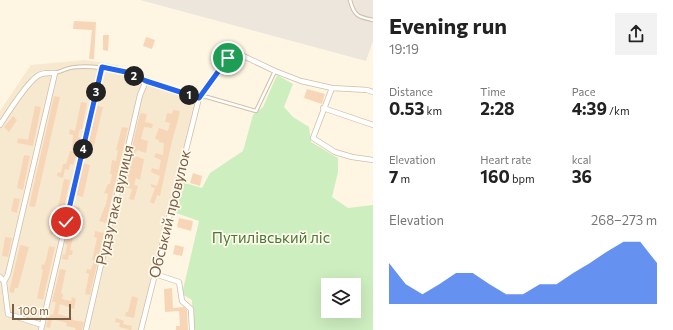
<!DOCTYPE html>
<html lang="en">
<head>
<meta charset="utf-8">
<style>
  :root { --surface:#fff; --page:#f2f2f2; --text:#222; --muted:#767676; --accent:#2563eb }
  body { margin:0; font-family:Commissioner,sans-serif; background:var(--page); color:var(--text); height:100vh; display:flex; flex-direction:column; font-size:15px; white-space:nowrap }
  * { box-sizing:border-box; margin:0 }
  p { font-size:13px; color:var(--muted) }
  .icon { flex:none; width:22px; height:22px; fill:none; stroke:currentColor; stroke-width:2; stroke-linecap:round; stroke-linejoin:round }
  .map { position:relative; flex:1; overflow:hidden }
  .drawer { display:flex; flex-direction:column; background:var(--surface); width:300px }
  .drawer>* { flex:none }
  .buttons { position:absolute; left:321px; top:278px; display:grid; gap:8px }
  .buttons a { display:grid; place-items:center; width:40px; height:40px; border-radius:0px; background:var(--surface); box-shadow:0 4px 16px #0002; font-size:20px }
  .scale { position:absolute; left:12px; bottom:10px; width:59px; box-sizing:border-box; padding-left:4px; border:2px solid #795d45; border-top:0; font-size:11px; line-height:14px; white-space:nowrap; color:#795d45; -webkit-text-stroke:3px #fff9ea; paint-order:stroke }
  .pin { position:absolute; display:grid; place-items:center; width:34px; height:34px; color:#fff; margin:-17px; border:2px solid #fff; border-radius:50%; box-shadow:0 1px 4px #0007 }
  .km { position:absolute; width:20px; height:20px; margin:-10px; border-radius:50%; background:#222; color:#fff; font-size:11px; line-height:20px; text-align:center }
  .round { display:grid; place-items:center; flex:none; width:42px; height:42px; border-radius:0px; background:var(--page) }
  .head { display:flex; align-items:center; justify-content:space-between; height:68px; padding:0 16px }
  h1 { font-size:22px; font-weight:700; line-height:30px }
  .stats { display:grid; grid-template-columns:repeat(3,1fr); gap:6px; height:68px; padding:4px 16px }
  .stats div { display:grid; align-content:center }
  .stats b { font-size:17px; font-weight:700 }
  .stats small { font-size:11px; font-weight:400 }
  .stats p { font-size:11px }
  .chart { height:112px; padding:8px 16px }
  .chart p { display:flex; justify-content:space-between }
  .chart svg { width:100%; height:72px; margin-top:4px; fill:var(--accent); opacity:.7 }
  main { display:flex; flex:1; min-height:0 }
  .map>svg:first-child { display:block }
  .residential { fill:#f7e9cf }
  .industrial { fill:#ede6dd }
  .green { fill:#cdeebf; fill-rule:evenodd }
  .building { fill:#f7d6b7 }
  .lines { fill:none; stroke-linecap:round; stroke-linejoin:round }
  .service-casing { stroke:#d1bea7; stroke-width:4.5 }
  .minor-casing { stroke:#d1bea7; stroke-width:6 }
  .service { stroke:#fff; stroke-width:2.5 }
  .minor { stroke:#fff; stroke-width:4.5 }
  .route-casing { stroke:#fff; stroke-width:8 }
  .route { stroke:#2563eb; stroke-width:5 }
  .labels { text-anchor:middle; stroke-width:3.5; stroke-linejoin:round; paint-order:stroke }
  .street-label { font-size:15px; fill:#795d45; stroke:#fff9ea }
  .park-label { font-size:15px; fill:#477a3a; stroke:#fff9ea }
</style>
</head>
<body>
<main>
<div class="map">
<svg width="373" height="330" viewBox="0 0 373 330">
  <rect width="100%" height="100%" fill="#fef6e2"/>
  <path class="residential" d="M 85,60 L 118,65 L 199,98 L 141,330 L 0,330 L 0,111 L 31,65 Z"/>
  <path class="industrial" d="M 140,0 L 373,0 L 373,41 L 366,61 Z"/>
  <path class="green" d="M 277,75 L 293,84 L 284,107 L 293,117 L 309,127 L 311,142 L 338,158 L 338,172 L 332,197 L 348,208 L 373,205 L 373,330 L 193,330 L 192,300 L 182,294 L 199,221 L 176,213 L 182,182 L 202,188 L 210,173 L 243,151 L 253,115 L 263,107 ZM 328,285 L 354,285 L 354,311 L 328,311 Z"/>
  <path class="building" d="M 74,21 L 96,22 L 94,59 L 89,59 L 92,30 L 73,29 Z
    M 103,35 L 109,35 L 108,51 L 103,50 Z
    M 146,37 L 155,40 L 152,49 L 143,46 Z
    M 307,89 L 325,94 L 322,104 L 304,98 Z
    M 54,96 L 60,97 L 35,207 L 29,206 Z
    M 81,102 L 87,103 L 82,129 L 80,129 L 78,137 L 80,138 L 78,151 L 73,165 L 70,164 L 69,170 L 65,169 L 63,178 L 57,176 L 58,172 L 61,173 L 63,164 L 66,164 L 70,151 L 72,151 L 73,135 L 69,134 L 70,129 L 75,131 Z
    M 35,106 L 41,107 L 33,146 L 17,143 L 18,138 L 28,140 Z
    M 97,106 L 103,107 L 94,145 L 88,144 Z
    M 173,110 L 180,111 L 178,120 L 172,141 L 160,196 L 157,195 L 154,204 L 150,202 L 155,188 L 151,187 L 151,184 L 157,186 L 160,176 L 151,172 L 152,168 L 159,170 L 161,160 L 154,157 L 156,153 L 163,155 L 164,143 L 159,142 L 159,140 L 155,139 L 156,136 L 159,128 L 168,131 L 170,123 L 165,122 L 167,113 L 172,114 Z
    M 140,113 L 147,114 L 145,122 L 153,124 L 152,128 L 144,127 L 141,139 L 148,141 L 146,153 L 137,150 L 135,156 L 144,159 L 140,180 L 136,178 L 134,185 L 138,186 L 134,200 L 129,199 L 132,189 L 123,187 Z
    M 13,116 L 17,120 L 9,132 L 4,127 Z
    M 122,127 L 128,128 L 106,223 L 99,221 L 106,204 L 108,194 L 104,193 L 108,184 L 110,184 L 112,174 L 110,174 L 112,160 L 116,161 L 118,150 L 116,150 Z
    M 24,155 L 30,156 L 23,190 L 17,188 Z
    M 83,163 L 90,165 L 83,197 L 76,195 Z
    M 193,173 L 202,176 L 200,186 L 190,183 Z
    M 64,179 L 70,180 L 58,236 L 49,234 L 52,221 L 54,222 L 56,217 Z
    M 14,198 L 20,199 L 17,213 L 11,211 Z
    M 74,206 L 80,208 L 70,250 L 73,251 L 72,255 L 69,255 L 68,260 L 62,259 L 63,254 L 65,255 L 67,245 L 65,244 Z
    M 179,218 L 193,221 L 191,231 L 177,227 Z
    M 95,231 L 104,233 L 90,295 L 85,294 L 89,274 L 86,273 L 87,269 L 91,270 L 94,260 L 92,260 L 97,238 L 94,237 Z
    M 5,237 L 12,238 L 8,257 L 2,256 Z
    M 20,245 L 29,247 L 18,288 L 15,288 L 14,293 L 9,292 Z
    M 175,245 L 184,247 L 182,256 L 173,254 Z
    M 49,246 L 55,247 L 43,300 L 37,298 L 43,270 L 41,269 L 42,264 L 44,265 L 46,260 Z
    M 60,269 L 66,270 L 61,293 L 63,294 L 62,299 L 71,301 L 72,297 L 76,299 L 74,309 L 60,304 L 58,314 L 73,318 L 72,320 L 84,322 L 82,330 L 75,330 L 76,328 L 66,326 L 67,323 L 52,319 L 50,328 L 46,327 L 49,314 L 53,315 L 56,302 L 52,302 Z
    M 172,288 L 173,308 L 184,307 L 187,310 L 188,330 L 176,330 L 176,326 L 180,326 L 179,311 L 165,312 L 164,289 Z
    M 132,296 L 138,298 L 134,318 L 125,316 L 126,312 L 128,312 Z
    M 19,305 L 41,311 L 40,315 L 17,311 Z
    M 116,318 L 124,321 L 123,324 L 132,326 L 131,330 L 119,327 L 120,323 L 115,322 Z"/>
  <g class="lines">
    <g class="service-casing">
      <path id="service" d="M 350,0 C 354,16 358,17 373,20
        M 55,73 C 62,71 69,67 76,67 C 111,64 139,79 171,90 C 183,93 195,98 207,97 L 256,111 L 275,71"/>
    </g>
    <g class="minor-casing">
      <path id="minor" d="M 332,88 L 313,138 L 335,152 L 352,157 L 373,160
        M 323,108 L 373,125
        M 0,125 C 7,114 28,81 39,75 C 44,72 49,73 55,73 L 8,274 L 4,282
        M 155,274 L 179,282 L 182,301 L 191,309 L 192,330
        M 0,277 L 4,282 L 8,314 L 42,325
        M 41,330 L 102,67
        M 86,330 L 140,95 L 146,81
        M 141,330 L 199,98 L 228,58 L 233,55 L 239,54 L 275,71 L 301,81 L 332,88 L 367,90 L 373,92"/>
    </g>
    <use href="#service" class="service"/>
    <use href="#minor" class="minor"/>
  </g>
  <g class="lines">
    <g class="route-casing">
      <path id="route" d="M 66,222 L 102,67 L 126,72 L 146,81 L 199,98 L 228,58"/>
    </g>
    <use href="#route" class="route"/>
  </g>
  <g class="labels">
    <g class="street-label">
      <text transform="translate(115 205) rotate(-77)" y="5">Рудзутака вулиця</text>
      <text transform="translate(170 214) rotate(-76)" y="5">Обський провулок</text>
    </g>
    <g class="park-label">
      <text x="271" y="243">Путилівський ліс</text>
    </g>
  </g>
</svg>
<div class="buttons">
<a><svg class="icon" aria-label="layers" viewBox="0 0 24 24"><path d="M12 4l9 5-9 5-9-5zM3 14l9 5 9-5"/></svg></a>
</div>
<div class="scale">100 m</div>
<div class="pin" style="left:228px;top:58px;background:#1e9e55"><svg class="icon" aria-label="arrive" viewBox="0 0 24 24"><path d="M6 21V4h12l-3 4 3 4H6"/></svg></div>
<div class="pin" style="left:66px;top:222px;background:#d93025"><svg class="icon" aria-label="check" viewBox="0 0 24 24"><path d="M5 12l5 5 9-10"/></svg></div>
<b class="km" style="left:189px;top:95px">1</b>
<b class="km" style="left:134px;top:76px">2</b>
<b class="km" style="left:96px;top:92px">3</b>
<b class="km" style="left:83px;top:149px">4</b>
</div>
<section class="drawer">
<div class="head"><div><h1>Evening run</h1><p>19:19</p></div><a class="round"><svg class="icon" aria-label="share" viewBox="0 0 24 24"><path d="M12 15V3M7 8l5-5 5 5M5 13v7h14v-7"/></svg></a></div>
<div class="stats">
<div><p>Distance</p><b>0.53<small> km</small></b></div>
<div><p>Time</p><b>2:28</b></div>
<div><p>Pace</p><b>4:39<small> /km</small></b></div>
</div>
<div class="stats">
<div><p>Elevation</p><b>7<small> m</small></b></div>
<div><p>Heart rate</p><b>160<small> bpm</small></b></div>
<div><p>kcal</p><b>36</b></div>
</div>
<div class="chart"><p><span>Elevation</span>268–273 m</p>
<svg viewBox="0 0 160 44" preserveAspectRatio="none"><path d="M0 44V19L10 32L20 38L30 32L40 25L50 25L60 32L70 38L80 38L90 32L100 32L110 25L120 19L130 12L140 6L150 6L160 19V44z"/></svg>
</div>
</section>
</main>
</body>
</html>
